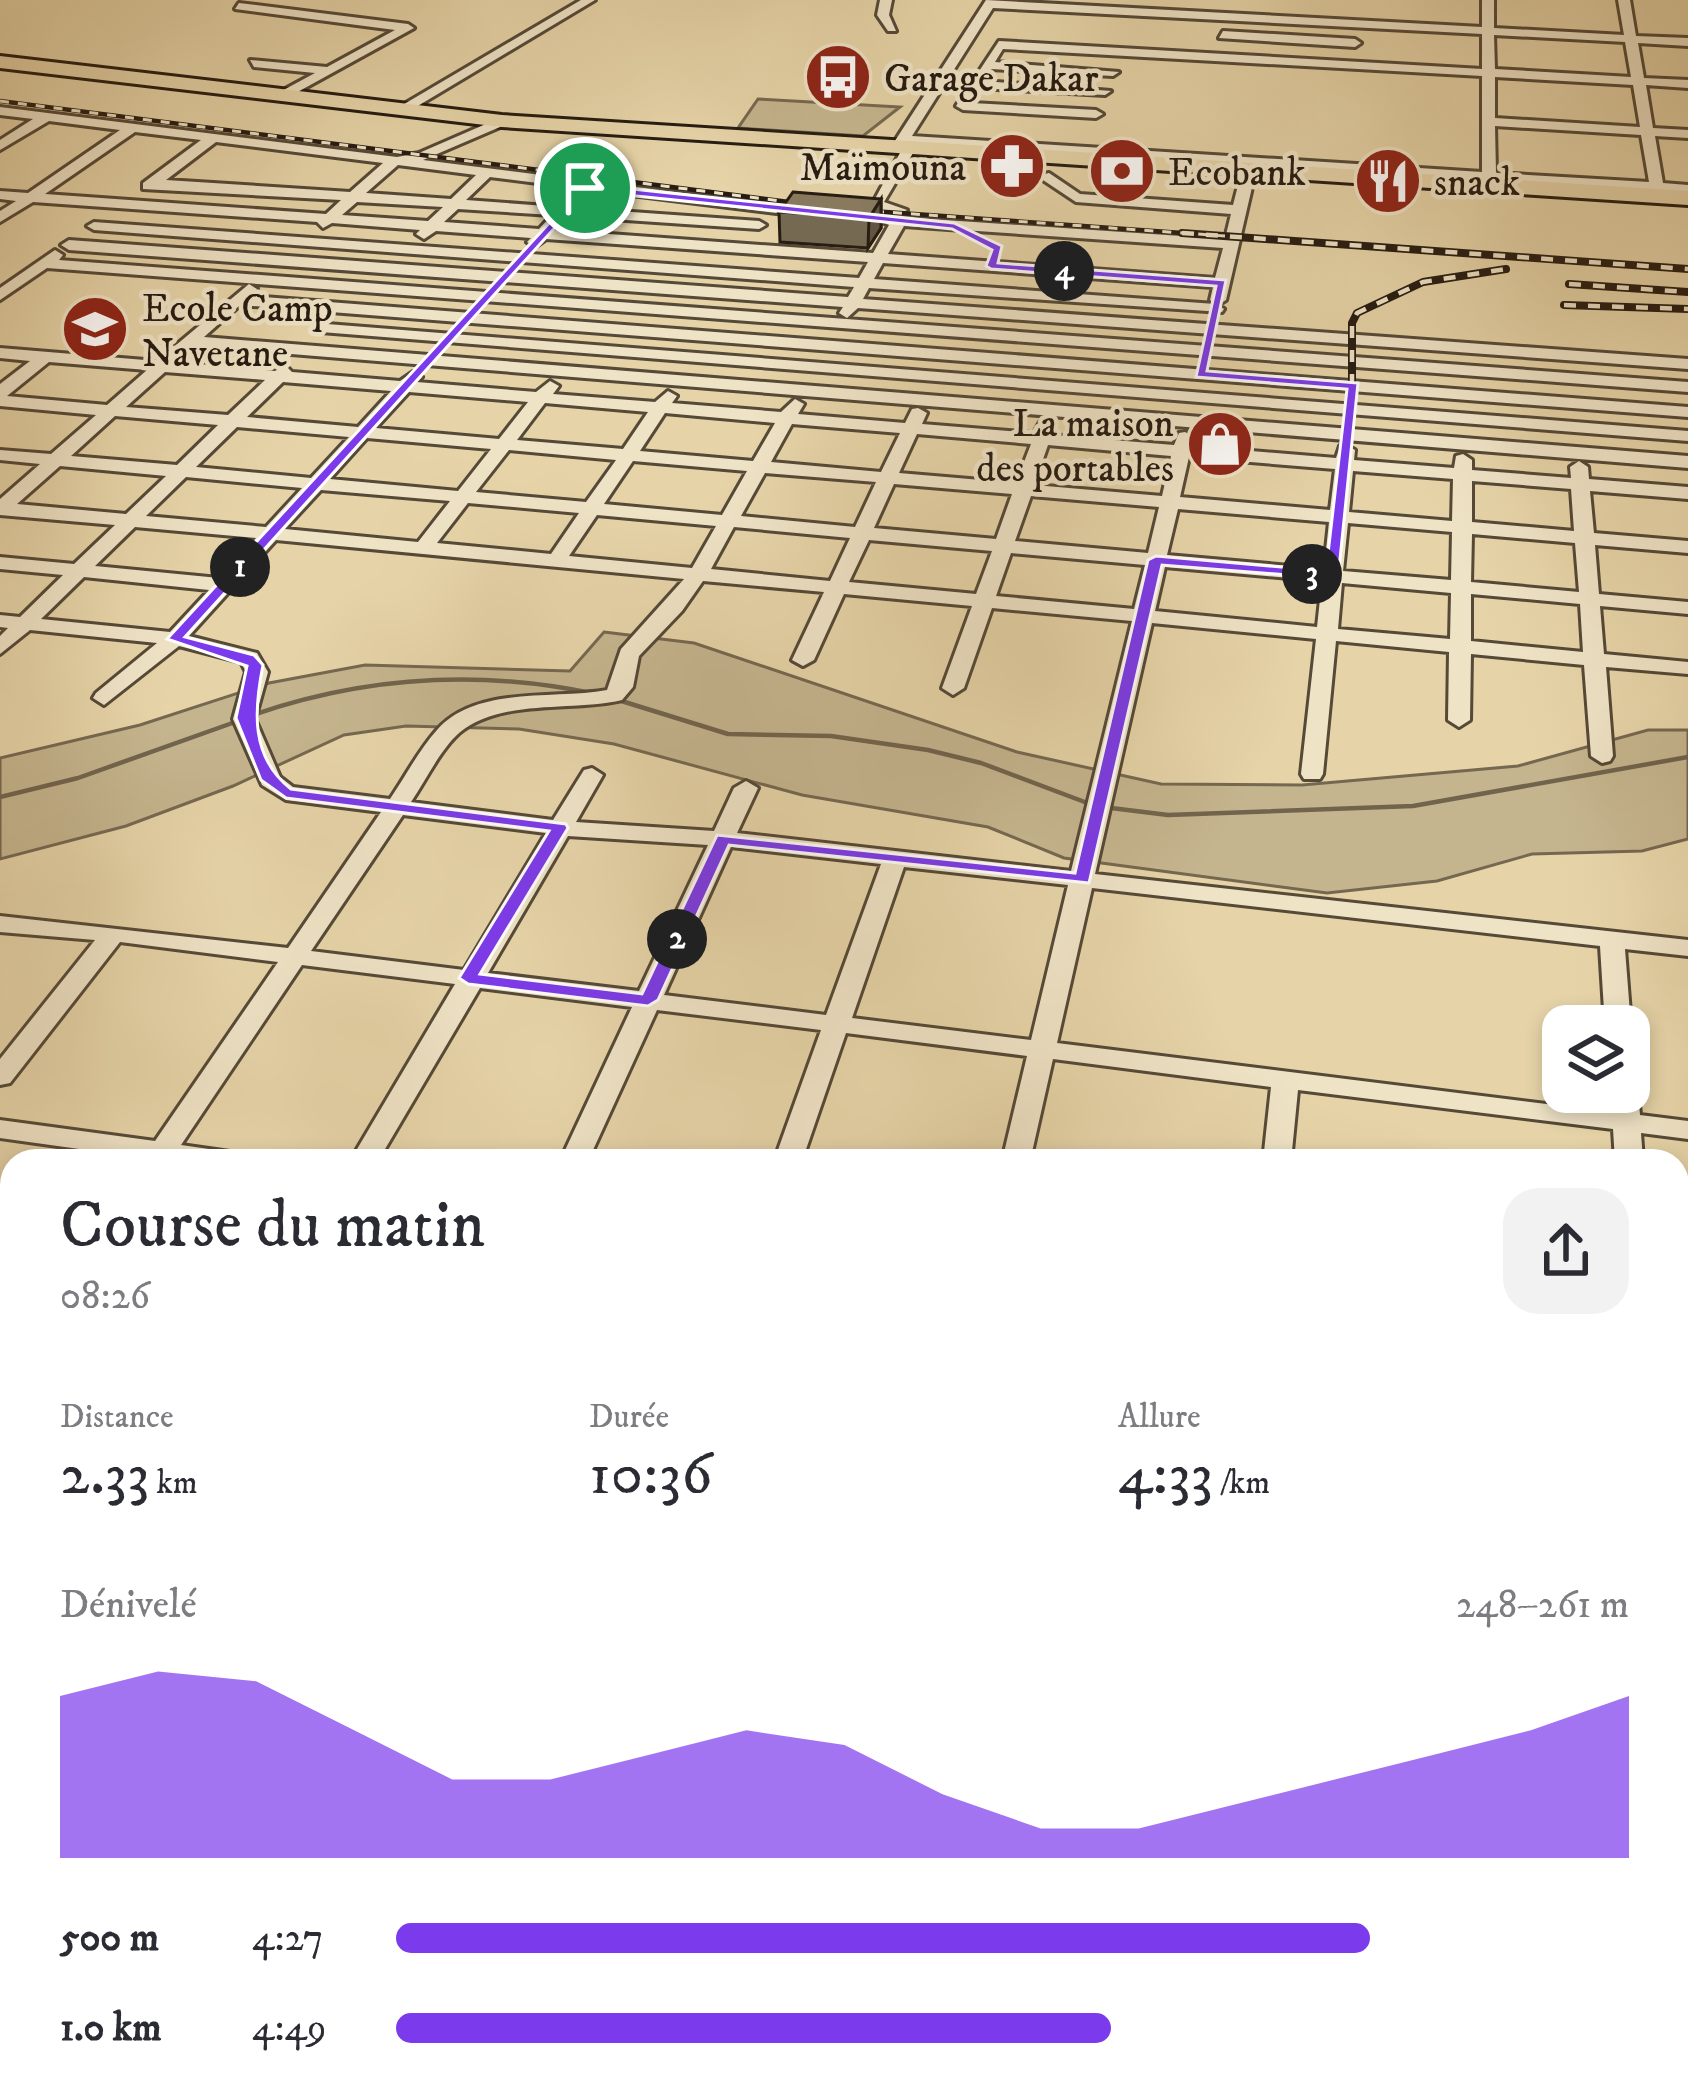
<!DOCTYPE html>
<html lang="fr">
<head>
<meta charset="utf-8">
<style>
  :root { --surface:#fff; --page:#f2f2f3; --text:#2b2b33; --muted:#7c7c81; --accent:#7c3aed }
  body { margin:0; font-family:"IM FELL DW Pica",serif; background:var(--page); color:var(--text); height:100vh; display:flex; flex-direction:column; font-size:45px; white-space:nowrap }
  * { box-sizing:border-box; margin:0 }
  p { font-size:39px; color:var(--muted) }
  .icon { flex:none; width:66px; height:66px; fill:none; stroke:currentColor; stroke-width:2; stroke-linecap:round; stroke-linejoin:round }
  .map { position:relative; flex:1; overflow:hidden }
  .details { position:absolute; left:0px; top:1149px; width:1689px; height:951px; display:flex; flex-direction:column; background:var(--surface); border-radius:36px 36px 0 0; box-shadow:0 6px 18px #0003 }
  .details>* { flex:none }
  .tools { position:absolute; left:1542px; top:1005px; display:grid; gap:24px }
  .tools a { display:grid; place-items:center; width:108px; height:108px; border-radius:24px; background:var(--surface); box-shadow:0 6px 18px #0003; font-size:60px }
  .pin { position:absolute; display:grid; place-items:center; width:102px; height:102px; color:#fff; margin:-51px; border:6px solid #fff; border-radius:50%; box-shadow:0 3px 12px #0007 }
  .km { position:absolute; width:60px; height:60px; margin:-30px; border-radius:50%; background:#222; color:#fff; font-size:33px; line-height:60px; text-align:center }
  .round { display:grid; place-items:center; flex:none; width:126px; height:126px; border-radius:36px; background:var(--page) }
  .overview { display:flex; align-items:center; justify-content:space-between; height:204px; padding:0 60px }
  h1 { font-size:66px; font-weight:600; line-height:90px }
  .stats { display:grid; grid-template-columns:repeat(3,1fr); gap:18px; height:204px; padding:12px 60px }
  .stats div { display:grid; align-content:center }
  .stats b { font-size:60px; font-weight:600 }
  .stats small { font-size:33px; font-weight:400 }
  .stats p { font-size:33px }
  .chart { height:336px; padding:24px 60px }
  .chart p { display:flex; justify-content:space-between }
  .chart svg { width:100%; height:216px; margin-top:12px; fill:var(--accent); opacity:.7 }
  ul { padding:0 60px; list-style:none; font-size:39px }
  li { display:grid; grid-template-columns:192px 144px 1fr; align-items:center; height:90px }
  li i { height:30px; border-radius:15px; background:var(--accent) }
  .map>svg:first-child { display:block }
  .green { fill:#c5b58e; stroke:#756850; stroke-width:3 }
  .lines { fill:none; stroke-linecap:round; stroke-linejoin:round }
  .stream { stroke:#71644d; stroke-width:4.5 }
  .minor-casing { stroke:#554937; stroke-width:6 }
  .highway-casing { stroke:#251b11; stroke-width:6 }
  .minor { fill:#efe3c6; fill-rule:evenodd }
  .highway { fill:#e6d4a8; fill-rule:evenodd }
  .rail-far1-casing { stroke:#251b11; stroke-width:4.5 }
  .rail-casing { stroke:#251b11; stroke-width:8 }
  .rail-far1 { stroke:#efe3c6; stroke-width:3; stroke-dasharray:9; stroke-linecap:butt }
  .rail { stroke:#efe3c6; stroke-width:4.5; stroke-dasharray:12; stroke-linecap:butt }
  .wall { fill:#766a53; stroke:#251b11; stroke-width:3 }
  .shaded-wall { fill:#605643; stroke:#251b11; stroke-width:3 }
  .building { fill:#897b60; stroke:#251b11; stroke-width:3 }
  .route { fill:#7c3aed; stroke:#fff; stroke-width:3; fill-rule:evenodd }
  .labels { text-anchor:middle; stroke-width:9; stroke-linejoin:round; paint-order:stroke }
  .far-poi-label { font-size:39px; fill:#251b11; stroke:#efe3c6; text-anchor:start }
</style>
</head>
<body>
<div class="map">
<svg width="1688" height="2098" viewBox="0 0 1688 2098">
  <rect width="100%" height="100%" fill="#e6d4a8"/>
  <filter id="stains"><feTurbulence type="fractalNoise" baseFrequency=".00167" numOctaves="4"/><feColorMatrix values="0 0 0 0 .2 0 0 0 0 .09 0 0 0 0 .02 0 0 0 .5 -.17"/></filter>
  <radialGradient id="worn" r=".72"><stop offset=".6" stop-color="#630" stop-opacity="0"/><stop offset="1" stop-color="#630" stop-opacity=".3"/></radialGradient>
  <path class="green" d="M 758,99 L 900,107 L 863,136 L 738,128 Z
    M 604,632 L 694,643 L 1017,752 L 1161,784 L 1302,785 L 1518,766 L 1648,730 L 1688,730 L 1688,839 L 1642,851 L 1532,854 L 1437,881 L 1327,893 L 1064,858 L 988,827 L 802,795 L 614,744 L 519,729 L 406,726 L 344,735 L 233,786 L 126,826 L 0,859 L 0,758 L 140,725 L 269,683 L 365,665 L 570,671 Z"/>
  <g class="lines">
    <path class="stream" d="M 615,699 L 728,734 L 831,736 L 928,750 L 981,763 L 1090,804
      M 250,716 C 364,676 478,669 596,694
      M 0,797 L 78,778 L 238,721
      M 1103,807 L 1168,815 L 1413,806 L 1688,757"/>
    <g class="minor-casing">
      <path id="minor" d="M 581,0 L 595,0 L 406,113 L 394,110 Z
        M 880,0 L 892,0 L 889,15 L 896,31 L 888,31 L 877,15 Z
        M 986,0 L 1482,27 L 1482,0 L 1494,0 L 1494,28 L 1624,35 L 1618,0 L 1630,0 L 1636,36 L 1688,38 L 1688,46 L 1638,43 L 1644,78 L 1688,80 L 1688,88 L 1646,85 L 1653,128 L 1688,130 L 1688,138 L 1655,136 L 1663,183 L 1688,185 L 1688,193 L 1496,181 L 1489,190 L 1484,189 L 1482,180 L 1249,166 L 1256,170 L 1226,300 L 1218,305 L 1224,309 L 1222,312 L 869,288 L 863,299 L 1688,359 L 1688,369 L 858,308 L 847,318 L 839,313 L 843,307 L 69,250 L 61,245 L 69,240 L 848,297 L 854,287 L 94,230 L 87,226 L 94,222 L 859,278 L 868,262 L 546,239 L 535,247 L 527,242 L 531,238 L 436,231 L 424,239 L 416,234 L 420,230 L 332,223 L 323,228 L 317,222 L 33,202 L 0,222 L 0,211 L 16,201 L 0,199 L 0,191 L 28,193 L 120,130 L 49,121 L 0,150 L 0,140 L 33,119 L 0,115 L 0,107 L 397,157 L 419,153 L 502,117 L 507,124 L 423,160 L 817,210 L 824,214 L 817,218 L 591,190 L 575,208 L 759,221 L 766,225 L 759,229 L 567,216 L 554,230 L 873,253 L 889,225 L 878,220 L 885,216 L 1225,239 L 1231,214 L 1076,202 L 1037,176 L 1049,173 L 1080,194 L 1233,205 L 1242,170 L 1249,166 L 912,145 L 916,148 L 884,202 L 907,210 L 900,214 L 870,208 L 901,151 L 891,147 ZM 993,8 L 1482,34 L 1482,69 L 999,41 L 956,106 L 963,110 L 1096,118 L 1103,114 L 1096,110 L 972,103 L 980,88 L 1105,95 L 1111,91 L 984,81 L 991,69 L 1113,76 L 1119,72 L 995,62 L 1003,49 L 1482,76 L 1482,172 L 912,136 ZM 1494,35 L 1625,42 L 1631,77 L 1495,69 ZM 1495,77 L 1633,85 L 1640,127 L 1495,118 ZM 1495,126 L 1641,135 L 1649,182 L 1496,173 ZM 135,132 L 201,140 L 143,183 L 143,189 L 341,200 L 326,214 L 45,194 ZM 216,142 L 383,163 L 350,192 L 166,180 ZM 398,165 L 476,175 L 451,199 L 366,193 ZM 490,177 L 577,188 L 560,207 L 466,200 ZM 357,202 L 443,207 L 428,221 L 342,215 ZM 458,209 L 552,215 L 539,229 L 444,222 ZM 904,226 L 1223,248 L 1215,278 L 888,254 ZM 883,263 L 1213,287 L 1210,300 L 1215,304 L 874,279 Z
        M 239,3 L 408,24 L 414,28 L 283,100 L 278,93 L 315,73 L 254,67 L 250,60 L 327,67 L 395,30 L 235,9 Z
        M 1223,31 L 1355,39 L 1361,43 L 1355,47 L 1219,38 Z
        M 55,250 L 63,255 L 59,260 L 1688,382 L 1688,392 L 47,268 L 0,300 L 0,288 Z
        M 249,284 L 257,289 L 250,296 L 1688,407 L 1688,417 L 240,305 L 204,337 L 1688,456 L 1688,468 L 194,346 L 176,362 L 275,371 L 285,365 L 292,372 L 400,381 L 413,372 L 422,377 L 417,382 L 536,392 L 550,381 L 559,386 L 553,394 L 655,402 L 668,391 L 677,396 L 672,403 L 781,412 L 795,399 L 804,404 L 798,414 L 905,423 L 912,409 L 918,408 L 927,413 L 922,424 L 1034,433 L 1040,422 L 1046,421 L 1055,426 L 1052,435 L 1174,445 L 1179,433 L 1185,432 L 1194,437 L 1192,446 L 1336,458 L 1340,446 L 1346,445 L 1355,450 L 1354,460 L 1454,468 L 1456,456 L 1463,454 L 1472,460 L 1472,470 L 1571,478 L 1570,467 L 1579,461 L 1588,467 L 1589,479 L 1688,487 L 1688,499 L 1590,491 L 1594,533 L 1688,541 L 1688,553 L 1595,545 L 1599,594 L 1688,602 L 1688,614 L 1600,606 L 1604,654 L 1688,662 L 1688,674 L 1606,667 L 1613,756 L 1610,761 L 1602,763 L 1591,756 L 1584,665 L 1471,654 L 1470,720 L 1459,727 L 1448,720 L 1449,652 L 1336,641 L 1323,774 L 1320,779 L 1304,779 L 1301,774 L 1316,639 L 1152,623 L 1095,874 L 1688,940 L 1688,956 L 1625,949 L 1631,1026 L 1629,1029 L 1605,1026 L 1600,946 L 1092,888 L 1057,1043 L 1611,1112 L 1610,1092 L 1629,1092 L 1629,1085 L 1638,1092 L 1640,1115 L 1688,1121 L 1688,1139 L 1641,1133 L 1643,1161 L 1615,1161 L 1613,1129 L 1298,1090 L 1291,1161 L 1263,1161 L 1271,1087 L 1053,1059 L 1030,1161 L 1002,1161 L 1027,1056 L 846,1033 L 802,1161 L 774,1161 L 821,1030 L 657,1010 L 588,1161 L 560,1161 L 632,1007 L 480,988 L 378,1161 L 350,1161 L 455,984 L 302,965 L 181,1145 L 230,1152 L 244,1161 L 142,1161 L 144,1158 L 0,1138 L 0,1120 L 155,1141 L 278,962 L 120,942 L 10,1083 L 0,1085 L 0,1059 L 95,940 L 0,932 L 0,916 L 288,948 L 381,812 L 286,800 L 262,785 L 233,719 L 246,672 L 241,662 L 179,646 L 104,705 L 93,698 L 96,693 L 157,643 L 30,630 L 0,654 L 0,636 L 8,628 L 0,627 L 0,615 L 20,617 L 63,575 L 0,569 L 0,557 L 74,564 L 115,525 L 0,515 L 0,499 L 40,464 L 0,460 L 0,450 L 51,454 L 96,415 L 0,406 L 0,384 L 30,361 L 0,358 L 0,348 L 157,361 ZM 49,362 L 147,370 L 107,405 L 7,396 ZM 165,372 L 265,380 L 228,415 L 126,407 ZM 283,382 L 391,391 L 358,427 L 247,417 ZM 409,392 L 528,402 L 499,439 L 376,428 ZM 545,403 L 648,412 L 623,449 L 517,440 ZM 665,413 L 775,423 L 753,461 L 640,451 ZM 115,416 L 218,425 L 177,465 L 71,456 ZM 792,424 L 900,433 L 881,472 L 771,462 ZM 237,427 L 349,437 L 311,478 L 196,467 ZM 917,434 L 1031,444 L 1016,483 L 899,473 ZM 367,438 L 491,449 L 458,491 L 330,479 ZM 1048,445 L 1171,456 L 1162,496 L 1034,485 ZM 509,450 L 616,460 L 586,502 L 476,492 ZM 1189,457 L 1335,469 L 1330,510 L 1180,497 ZM 633,461 L 747,471 L 722,515 L 604,504 ZM 60,466 L 166,476 L 126,514 L 17,504 ZM 1353,471 L 1453,479 L 1452,521 L 1349,512 ZM 765,473 L 876,482 L 855,527 L 741,516 ZM 186,477 L 302,488 L 266,527 L 146,516 ZM 1472,481 L 1571,489 L 1574,531 L 1472,522 ZM 894,484 L 1012,494 L 996,539 L 874,528 ZM 321,490 L 450,501 L 418,542 L 285,529 ZM 1031,496 L 1159,507 L 1148,553 L 1015,541 ZM 468,503 L 579,513 L 551,554 L 437,543 ZM 1178,509 L 1329,522 L 1324,569 L 1167,555 ZM 597,515 L 716,526 L 692,568 L 569,556 ZM 1348,523 L 1452,532 L 1451,580 L 1343,571 ZM 135,527 L 256,538 L 219,578 L 95,566 ZM 734,527 L 850,538 L 830,581 L 711,569 ZM 1472,534 L 1575,543 L 1579,592 L 1471,582 ZM 276,540 L 684,579 L 621,649 L 607,690 C 555,700 476,685 437,730 C 419,750 405,777 390,799 L 293,787 L 280,777 L 255,719 L 268,672 L 257,653 L 189,636 ZM 869,540 L 992,551 L 976,594 L 849,582 ZM 1011,553 L 1145,565 L 1134,609 L 996,596 ZM 1165,567 L 1322,581 L 1317,627 L 1155,611 ZM 84,577 L 209,590 L 170,632 L 41,619 ZM 703,581 L 824,592 L 792,660 L 803,666 L 814,660 L 844,594 L 972,606 L 942,688 L 953,695 L 964,688 L 992,608 L 1132,621 L 1071,871 L 737,833 L 758,788 L 746,781 L 734,788 L 714,831 L 576,822 L 603,775 L 592,768 L 584,770 L 553,820 L 411,802 C 426,780 440,750 459,733 C 501,698 571,712 622,700 L 633,687 L 639,656 L 682,611 ZM 1342,583 L 1451,593 L 1450,639 L 1338,629 ZM 1471,594 L 1580,604 L 1583,652 L 1471,641 ZM 403,815 L 546,833 L 464,970 L 311,951 ZM 568,836 L 708,845 L 639,991 L 488,973 ZM 731,847 L 881,864 L 826,1015 L 664,995 ZM 904,867 L 1068,885 L 1031,1040 L 852,1018 Z
        M 327,324 L 1688,431 L 1688,441 L 321,332 L 321,326 Z
        M 1677,1352 L 1688,1354 L 1688,1376 L 1677,1374 Z
        M 12,1363 L 12,1399 L 0,1403 L 0,1367 Z
        M 1677,1651 L 1688,1653 L 1688,1681 L 1677,1679 Z
        M 0,1714 L 12,1716 L 12,1746 L 0,1744 Z
        M 1677,1771 L 1688,1775 L 1688,1947 L 1677,1943 Z
        M 12,1903 L 12,1956 L 0,1961 L 0,1908 Z
        M 1677,2017 L 1688,2019 L 1688,2057 L 1677,2055 Z
        M 123,2088 L 166,2088 L 162,2098 L 119,2098 Z"/>
    </g>
    <g class="highway-casing">
      <path id="highway" d="M 0,56 L 502,115 L 1688,191 L 1688,205 L 502,127 L 0,68 Z"/>
    </g>
    <use href="#minor" class="minor"/>
    <use href="#highway" class="highway"/>
    <g class="rail-far1-casing">
      <path id="rail-far1" d="M 0,101 L 843,209 L 1225,236"/>
    </g>
    <g class="rail-casing">
      <path id="rail" d="M 1182,233 L 1688,269
        M 1569,284 L 1688,292
        M 1564,305 L 1688,309
        M 1352,386 L 1352,323 L 1357,313 L 1423,282 L 1506,269"/>
    </g>
    <use href="#rail-far1" class="rail-far1"/>
    <use href="#rail" class="rail"/>
  </g>
  <path class="wall" d="M 881,199 L 881,228 L 868,248 L 780,242 L 779,212 Z"/>
  <path class="shaded-wall" d="M 881,199 L 881,228 L 868,248 L 869,218 Z"/>
  <path class="building" d="M 793,192 L 881,199 L 869,218 L 779,212 Z"/>
  <path class="route" d="M 585,184 L 954,223 L 1002,246 L 998,263 L 1226,280 L 1207,371 L 1358,383 L 1338,579 L 1162,565 L 1089,883 L 729,845 L 658,1000 L 648,1006 L 468,984 L 459,978 L 549,831 L 286,798 L 261,780 L 236,718 L 247,666 L 167,639 ZM 588,191 L 952,229 L 992,250 L 986,266 L 991,269 L 1216,286 L 1196,377 L 1347,389 L 1326,571 L 1156,556 L 1148,560 L 1075,873 L 717,835 L 642,994 L 480,974 L 568,828 L 566,824 L 291,789 C 250,757 254,710 263,665 L 254,655 L 185,637 Z"/>
  <defs>
    <g id="bus-disc" transform="scale(3.45)"><circle r="9.5" fill="#8f2418" stroke="#efe3c6"/><path d="M-5-6H5V4H4V6H2V4H-2V6H-4V4H-5ZM-3.5-4V0h7V-4ZM-3.5 1.2v1.5H-2V1.2ZM2 1.2v1.5H3.5V1.2Z" fill="#fff"/></g>
    <g id="pharmacy-disc" transform="scale(3.45)"><circle r="9.5" fill="#8f2418" stroke="#efe3c6"/><path d="M-2-6h4v4h4v4h-4v4h-4v-4h-4v-4h4Z" fill="#fff"/></g>
    <g id="bank-disc" transform="scale(3.45)"><circle r="9.5" fill="#8f2418" stroke="#efe3c6"/><path d="M-6-4H6V4H-6ZM0-2.3a2.3 2.3 0 1 0 0 4.6a2.3 2.3 0 1 0 0-4.6Z" fill="#fff"/></g>
    <g id="restaurant-disc" transform="scale(3.45)"><circle r="9.5" fill="#8f2418" stroke="#efe3c6"/><path d="M-5-6h1v4h1v-4h1v4h1v-4h1v5L-1.5 .5V6h-2V.5L-5-1ZM5-6V6H3V1.5H1.5Q1.5-4 5-6Z" fill="#fff"/></g>
    <g id="school-disc" transform="scale(3.45)"><circle r="9.5" fill="#8f2418" stroke="#efe3c6"/><path d="M0-5L7-2L0 1L-7-2ZM-4 1L0 2.5L4 1V4Q0 6-4 4Z" fill="#fff"/></g>
    <g id="shop-disc" transform="scale(3.45)"><circle r="9.5" fill="#8f2418" stroke="#efe3c6"/><path d="M-5-2.5h2.3a2.7 3.5 0 0 1 5.4 0H5L5.5 6h-11ZM-1.5-2.5h3a1.5 2.3 0 0 0-3 0Z" fill="#fff"/></g>
  </defs>
  <g fill-rule="evenodd">
    <use href="#bus-disc" x="838" y="77"/>
    <use href="#pharmacy-disc" x="1012" y="166"/>
    <use href="#bank-disc" x="1122" y="171"/>
    <use href="#restaurant-disc" x="1388" y="181"/>
    <use href="#school-disc" x="95" y="329"/>
    <use href="#shop-disc" x="1220" y="444"/>
  </g>
  <g class="labels">
    <g class="far-poi-label">
      <text x="884" y="91">Garage Dakar</text>
      <text x="966" y="180" text-anchor="end">Maïmouna</text>
      <text x="1168" y="185">Ecobank</text>
      <text x="1434" y="195">snack</text>
      <text x="142" y="321">Ecole Camp<tspan x="142" dy="45">Navetane</tspan></text>
      <text x="1174" y="436" text-anchor="end">La maison<tspan x="1174" dy="45">des portables</tspan></text>
    </g>
  </g>
  <rect width="100%" height="100%" filter="url(#stains)"/>
  <rect width="100%" height="100%" fill="url(#worn)"/>
</svg>
<div class="tools">
<a><svg class="icon" aria-label="layers" viewBox="0 0 24 24"><path d="M12 4l9 5-9 5-9-5zM3 14l9 5 9-5"/></svg></a>
</div>
<div class="pin" style="left:585px;top:188px;background:#1e9e55"><svg class="icon" aria-label="arrive" viewBox="0 0 24 24"><path d="M6 21V4h12l-3 4 3 4H6"/></svg></div>
<b class="km" style="left:240px;top:567px">1</b>
<b class="km" style="left:677px;top:939px">2</b>
<b class="km" style="left:1312px;top:574px">3</b>
<b class="km" style="left:1064px;top:271px">4</b>
<section class="details">
<div class="overview"><div><h1>Course du matin</h1><p>08:26</p></div><a class="round"><svg class="icon" aria-label="share" viewBox="0 0 24 24"><path d="M12 15V3M7 8l5-5 5 5M5 13v7h14v-7"/></svg></a></div>
<div class="stats">
<div><p>Distance</p><b>2.33<small> km</small></b></div>
<div><p>Durée</p><b>10:36</b></div>
<div><p>Allure</p><b>4:33<small> /km</small></b></div>
</div>
<div class="chart"><p><span>Dénivelé</span>248–261 m</p>
<svg viewBox="0 0 160 44" preserveAspectRatio="none"><path d="M0 44V11L10 6L20 8L30 18L40 28L50 28L60 23L70 18L80 21L90 31L100 38L110 38L120 33L130 28L140 23L150 18L160 11V44z"/></svg>
</div>
<ul>
<li><b>500 m</b>4:27<i style="width:79%"></i></li>
<li><b>1.0 km</b>4:49<i style="width:58%"></i></li>
</ul>
</section>
</div>
</body>
</html>
